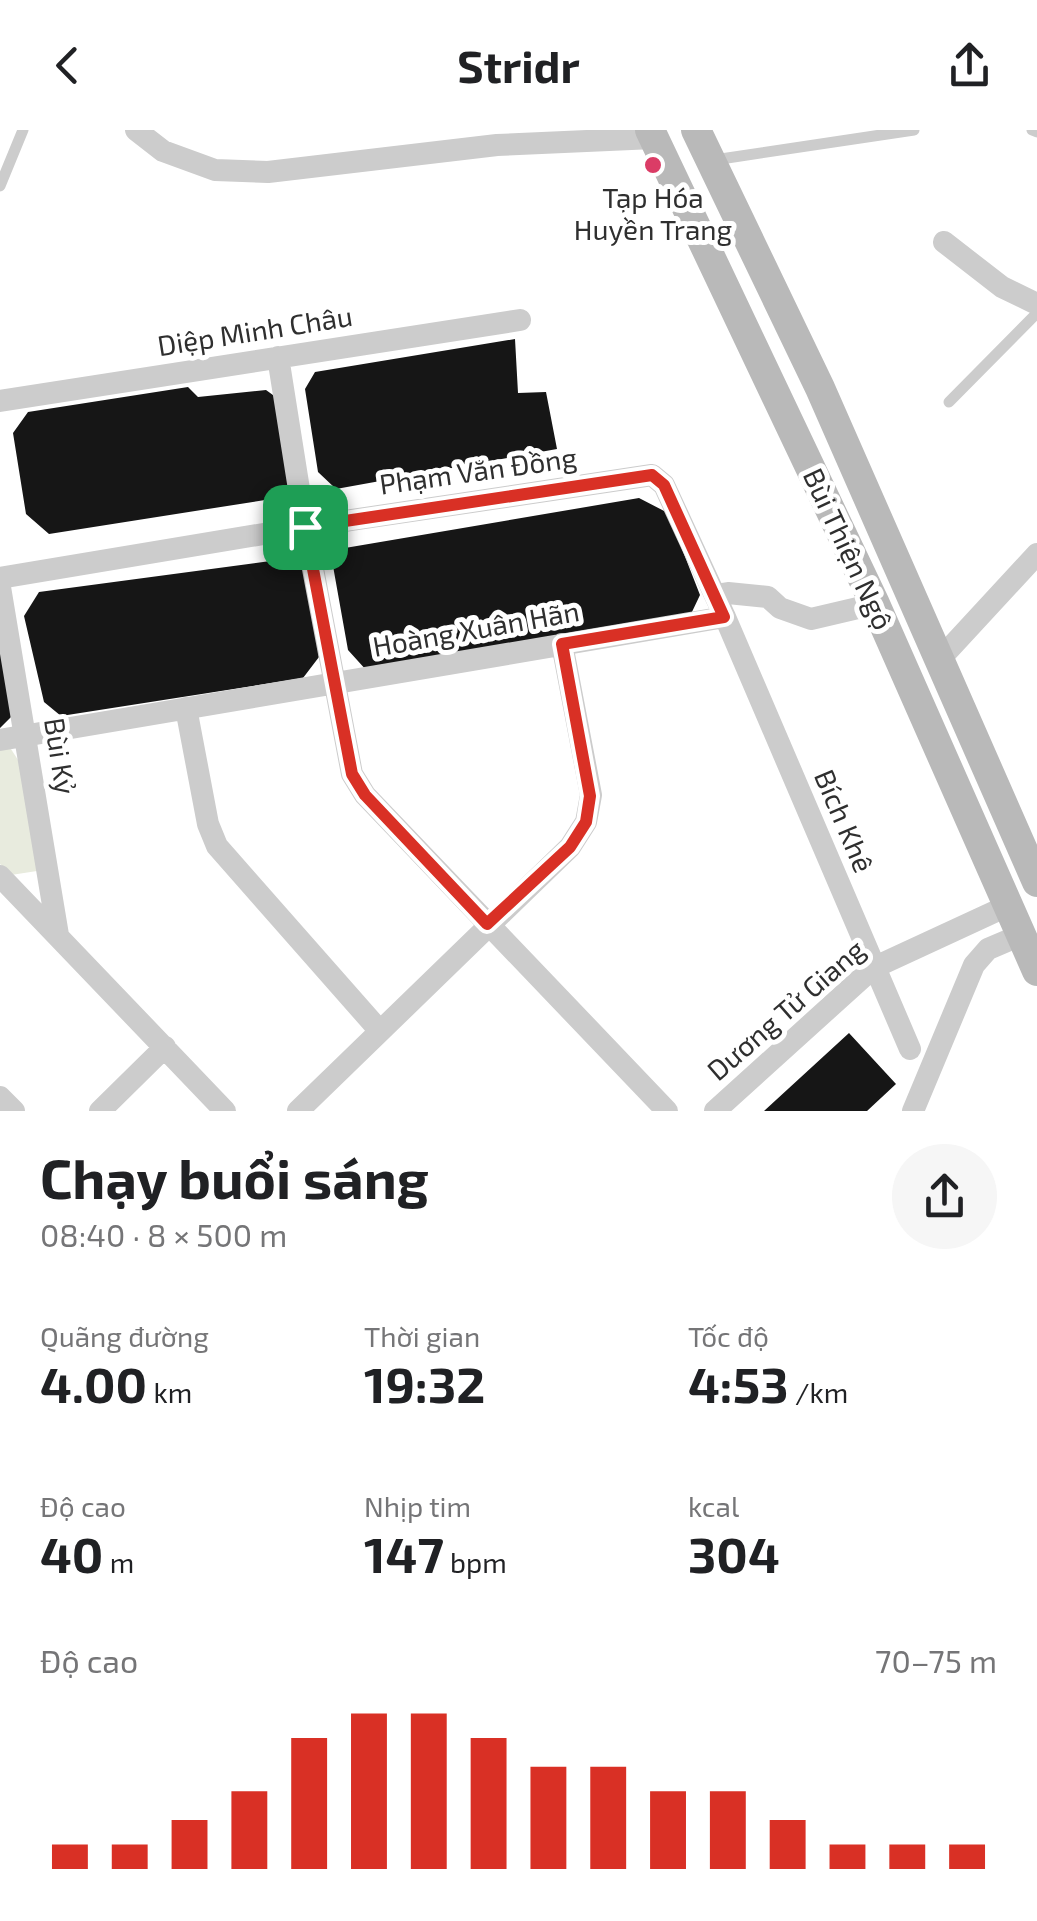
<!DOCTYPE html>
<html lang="vi">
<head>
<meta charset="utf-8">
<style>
  :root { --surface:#fff; --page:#f6f6f6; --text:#202124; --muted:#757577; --accent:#d93025 }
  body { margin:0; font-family:"Exo 2",sans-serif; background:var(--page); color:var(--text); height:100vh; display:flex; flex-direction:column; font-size:38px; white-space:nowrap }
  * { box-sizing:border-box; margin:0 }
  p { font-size:32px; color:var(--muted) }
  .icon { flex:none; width:55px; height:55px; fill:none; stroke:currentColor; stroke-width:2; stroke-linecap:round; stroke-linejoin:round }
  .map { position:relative; height:981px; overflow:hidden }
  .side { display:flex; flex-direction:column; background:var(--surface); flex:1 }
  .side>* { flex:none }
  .pin { position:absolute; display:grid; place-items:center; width:85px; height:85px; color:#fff; margin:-42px; border-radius:20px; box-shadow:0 5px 15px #0006 }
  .round { display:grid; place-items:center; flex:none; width:105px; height:105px; border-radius:52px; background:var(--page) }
  .head { display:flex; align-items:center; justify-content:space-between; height:170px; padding:0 40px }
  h1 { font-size:55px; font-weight:700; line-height:75px }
  .figures { display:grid; grid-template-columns:repeat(3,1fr); gap:15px; height:170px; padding:10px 40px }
  .figures div { display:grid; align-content:center }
  .figures b { font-size:50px; font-weight:700 }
  .figures small { font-size:28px; font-weight:400 }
  .figures p { font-size:28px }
  .chart { height:280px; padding:20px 40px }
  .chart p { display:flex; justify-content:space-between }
  .chart svg { width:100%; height:180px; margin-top:10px; stroke:var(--accent); stroke-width:6 }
  header { display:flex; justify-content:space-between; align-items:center; height:130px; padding:0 40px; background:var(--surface); font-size:45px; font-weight:700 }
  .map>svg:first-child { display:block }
  .green { fill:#e8ebde }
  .building { fill:#161616 }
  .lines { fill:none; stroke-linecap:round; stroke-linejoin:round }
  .lane { stroke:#ccc; stroke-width:11 }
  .street { stroke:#ccc; stroke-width:22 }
  .secondary { stroke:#b9b9b9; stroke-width:30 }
  .route-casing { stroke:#fff; stroke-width:20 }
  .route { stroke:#d93025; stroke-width:12 }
  .poi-dot { fill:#db3c66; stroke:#fff; stroke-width:4 }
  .labels { text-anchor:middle; stroke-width:10; stroke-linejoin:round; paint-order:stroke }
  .poi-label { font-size:28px; fill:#2f2f2f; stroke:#fff }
  .street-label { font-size:28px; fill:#2f2f2f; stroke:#fff }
</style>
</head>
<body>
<header><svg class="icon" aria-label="back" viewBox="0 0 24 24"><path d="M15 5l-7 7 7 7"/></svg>Stridr<svg class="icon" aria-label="share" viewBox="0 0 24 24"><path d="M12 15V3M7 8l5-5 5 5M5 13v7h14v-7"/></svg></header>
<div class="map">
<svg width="1037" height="981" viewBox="0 0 1037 981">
  <rect width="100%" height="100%" fill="#fff"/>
  <path class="green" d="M 9,616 L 20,633 L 37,741 L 11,745 L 0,734 L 0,618 Z"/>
  <path class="building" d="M 515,209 L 518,263 L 546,262 L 557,319 L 336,359 L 318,342 L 305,259 L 315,242 Z
    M 188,257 L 198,267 L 266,260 L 284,273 L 297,350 L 284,367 L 49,404 L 26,384 L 13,303 L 28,282 Z
    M 639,368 L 668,383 L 700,465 L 691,484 L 367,541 L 348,520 L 333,436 L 345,418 Z
    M 285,429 L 305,439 L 319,527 L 303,548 L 61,586 L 44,572 L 24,486 L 39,462 Z
    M 0,517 L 13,585 L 0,598 Z
    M 849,903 L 896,954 L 867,981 L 764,981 Z"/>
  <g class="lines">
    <path class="lane" d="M 1032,0 L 1037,2
      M 714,30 L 914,0
      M 0,56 L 23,0
      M 949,272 L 1037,183"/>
    <path class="street" d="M 136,0 L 163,21 L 215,40 L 268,42 L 497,15 L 654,8
      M 944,112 L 1002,157 L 1037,174
      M 278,227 L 305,397 L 352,644 L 365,665 L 667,981
      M 0,271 L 520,190
      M 0,448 L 305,397 L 652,345 L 664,355 L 725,487 L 910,919
      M 0,457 L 58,805
      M 715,465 L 728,463 L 768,467 L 780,478 L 811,489 L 875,474
      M 940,529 L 1037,424
      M 186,578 L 208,694 L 217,716 L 379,900
      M 0,610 L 725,487
      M 0,746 L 225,981
      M 0,967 L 14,981
      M 100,981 L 165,917
      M 298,981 L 570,717 L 586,692 L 591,665 L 562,514
      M 715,981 L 873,838 L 1007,776
      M 913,981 L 974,835 L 988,819 L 1021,805"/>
    <path class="secondary" d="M 650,0 L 875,474 L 1037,841
      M 696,0 L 820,258 L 1037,752"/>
  </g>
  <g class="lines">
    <g class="route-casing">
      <path id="route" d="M 652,345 L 664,355 L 724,487 L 562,514 L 590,666 L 586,692 L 570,717 L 487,794 L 365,665 L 352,644 L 305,397 Z"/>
    </g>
    <use href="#route" class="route"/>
  </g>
  <circle class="poi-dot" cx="653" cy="35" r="10"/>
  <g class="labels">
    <g class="poi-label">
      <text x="653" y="78">Tạp Hóa<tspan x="653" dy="32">Huyền Trang</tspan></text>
    </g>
    <g class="street-label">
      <text transform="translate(255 201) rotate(-9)" y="10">Diệp Minh Châu</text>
      <text transform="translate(478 341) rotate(-8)" y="10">Phạm Văn Đồng</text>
      <text transform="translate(848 419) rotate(65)" y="10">Bùi Thiện Ngộ</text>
      <text transform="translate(476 499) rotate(-10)" y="10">Hoàng Xuân Hãn</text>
      <text transform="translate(60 626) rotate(81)" y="10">Bùi Kỷ</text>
      <text transform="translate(844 691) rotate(67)" y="10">Bích Khê</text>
      <text transform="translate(786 880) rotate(-41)" y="10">Dương Tử Giang</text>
    </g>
  </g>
</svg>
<div class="pin" style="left:305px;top:397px;background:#1e9e55"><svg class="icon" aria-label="arrive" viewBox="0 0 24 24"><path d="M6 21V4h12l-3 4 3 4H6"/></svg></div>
</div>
<section class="side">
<div class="head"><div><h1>Chạy buổi sáng</h1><p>08:40 · 8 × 500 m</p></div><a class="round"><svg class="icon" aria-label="share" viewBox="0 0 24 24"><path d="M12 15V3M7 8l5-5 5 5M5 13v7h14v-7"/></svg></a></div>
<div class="figures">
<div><p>Quãng đường</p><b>4.00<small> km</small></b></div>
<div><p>Thời gian</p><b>19:32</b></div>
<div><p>Tốc độ</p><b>4:53<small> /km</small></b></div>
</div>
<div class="figures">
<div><p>Độ cao</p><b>40<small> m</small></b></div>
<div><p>Nhịp tim</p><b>147<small> bpm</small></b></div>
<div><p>kcal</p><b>304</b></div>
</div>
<div class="chart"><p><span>Độ cao</span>70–75 m</p>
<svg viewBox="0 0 160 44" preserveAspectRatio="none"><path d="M5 44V38M15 44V38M25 44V32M35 44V25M45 44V12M55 44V6M65 44V6M75 44V12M85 44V19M95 44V19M105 44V25M115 44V25M125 44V32M135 44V38M145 44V38M155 44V38"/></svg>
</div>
</section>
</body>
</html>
